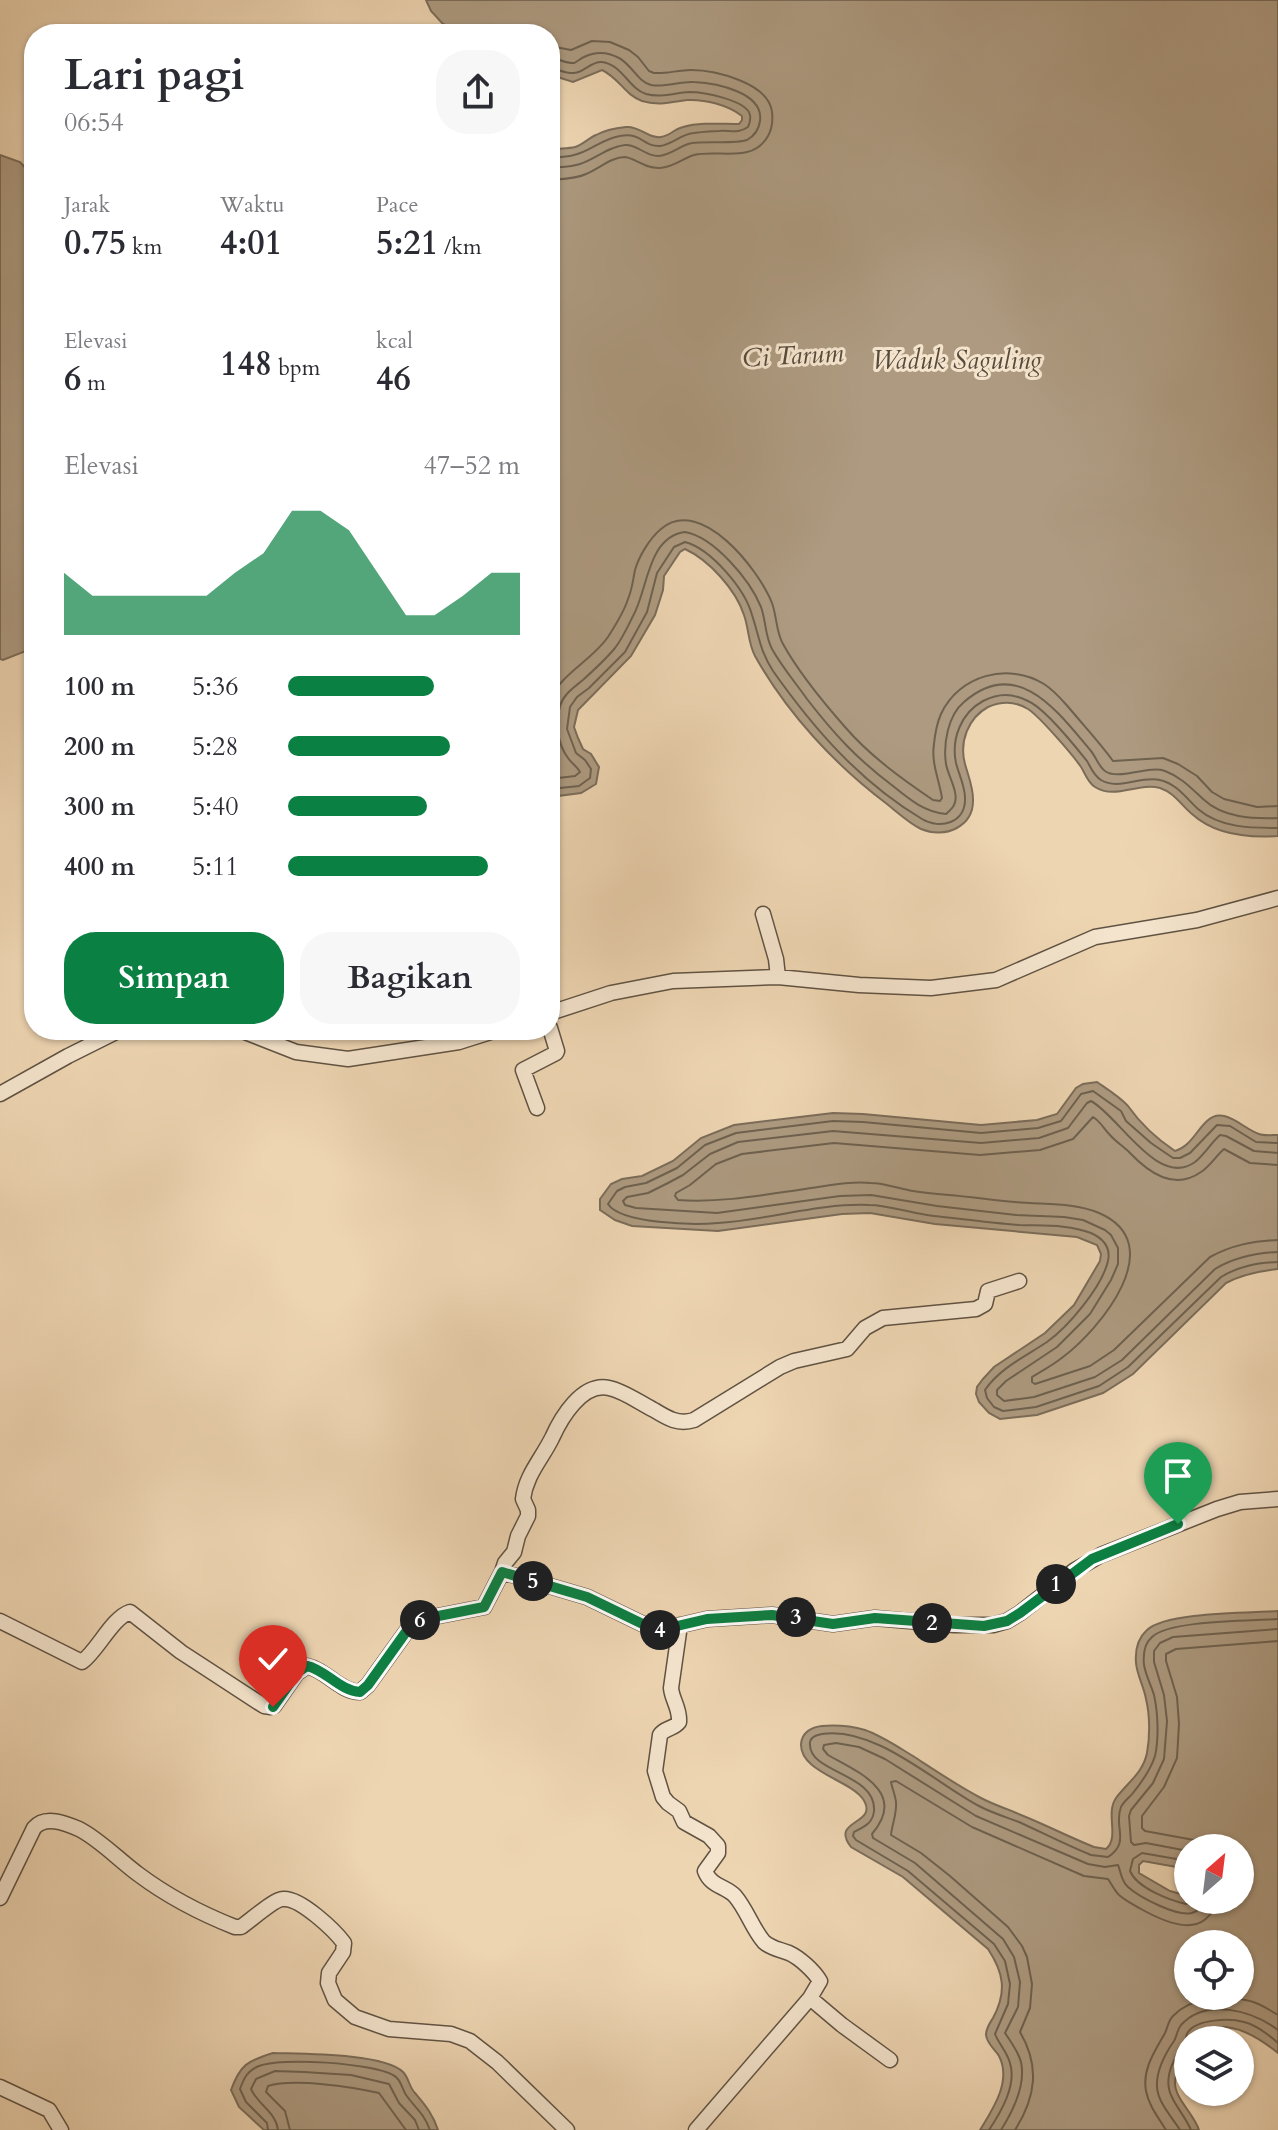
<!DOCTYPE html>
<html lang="id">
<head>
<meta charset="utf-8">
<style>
  :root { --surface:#fff; --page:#f7f7f7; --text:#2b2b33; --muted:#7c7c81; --accent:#0b8043 }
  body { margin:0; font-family:Cardo,serif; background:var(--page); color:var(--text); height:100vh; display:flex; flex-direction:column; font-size:30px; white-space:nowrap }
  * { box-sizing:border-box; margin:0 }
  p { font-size:26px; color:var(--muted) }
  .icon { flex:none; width:44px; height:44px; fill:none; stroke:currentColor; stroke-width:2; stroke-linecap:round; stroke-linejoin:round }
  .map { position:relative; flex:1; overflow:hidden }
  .panel { position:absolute; left:24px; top:24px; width:536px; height:1016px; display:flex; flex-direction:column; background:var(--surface); border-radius:32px; box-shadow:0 2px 6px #0004 }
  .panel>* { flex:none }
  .needle { width:52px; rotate:28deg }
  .fabs { position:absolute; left:1174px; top:1834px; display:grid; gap:16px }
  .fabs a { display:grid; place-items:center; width:80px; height:80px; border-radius:50%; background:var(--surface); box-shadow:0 2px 6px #0004; font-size:40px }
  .pin { position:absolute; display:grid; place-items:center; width:68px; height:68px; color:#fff; margin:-82px -34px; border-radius:50% 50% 50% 0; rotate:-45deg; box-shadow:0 0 8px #0007 }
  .pin .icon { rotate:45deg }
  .km { position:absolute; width:40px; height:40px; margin:-20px; border-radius:50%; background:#222; color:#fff; font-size:22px; line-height:40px; text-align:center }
  .round { display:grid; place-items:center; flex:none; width:84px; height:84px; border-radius:32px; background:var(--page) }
  .headline { display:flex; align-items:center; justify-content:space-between; height:136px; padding:0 40px }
  h1 { font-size:44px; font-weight:600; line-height:60px }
  .metrics { display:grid; grid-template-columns:repeat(3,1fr); gap:12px; height:136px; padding:8px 40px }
  .metrics div { display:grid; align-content:center }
  .metrics b { font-size:34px; font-weight:600 }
  .metrics small { font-size:22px; font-weight:400 }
  .metrics p { font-size:22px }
  .chart { height:224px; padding:16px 40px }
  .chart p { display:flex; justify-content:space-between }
  .chart svg { width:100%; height:144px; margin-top:8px; fill:var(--accent); opacity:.7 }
  .primary-button { display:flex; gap:16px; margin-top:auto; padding:16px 40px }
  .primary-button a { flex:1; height:92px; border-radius:32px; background:var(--accent); color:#fff; font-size:32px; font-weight:600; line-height:92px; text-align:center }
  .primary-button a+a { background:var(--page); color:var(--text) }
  ul { padding:0 40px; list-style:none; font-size:26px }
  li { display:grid; grid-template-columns:128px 96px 1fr; align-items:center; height:60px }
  li i { height:20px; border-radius:10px; background:var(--accent) }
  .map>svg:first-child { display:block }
  .water { fill:#ad9a80; stroke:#7b6c59; stroke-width:2; fill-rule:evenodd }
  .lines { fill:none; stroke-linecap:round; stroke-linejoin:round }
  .shore { stroke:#6e614f; stroke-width:2 }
  .minor-casing { stroke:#605343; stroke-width:17 }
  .minor { stroke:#f4e4cd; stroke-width:14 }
  .route-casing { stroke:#fff; stroke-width:16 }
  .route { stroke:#0b8043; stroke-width:10 }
  .labels { text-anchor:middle; stroke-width:6; stroke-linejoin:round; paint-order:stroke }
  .water-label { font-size:26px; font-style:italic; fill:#564a3b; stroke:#f4e4cd }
</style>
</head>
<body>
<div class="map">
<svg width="1278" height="2130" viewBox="0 0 1278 2130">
  <rect width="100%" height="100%" fill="#eed5b2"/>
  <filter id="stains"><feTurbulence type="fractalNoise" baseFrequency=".0025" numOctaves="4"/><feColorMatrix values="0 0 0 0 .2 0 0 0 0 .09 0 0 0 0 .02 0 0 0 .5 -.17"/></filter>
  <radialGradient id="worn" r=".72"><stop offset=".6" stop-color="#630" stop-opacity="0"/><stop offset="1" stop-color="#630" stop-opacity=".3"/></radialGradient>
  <path class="water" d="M 426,0 L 1278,0 L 1278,836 C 1249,838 1215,835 1192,814 C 1181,805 1175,793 1160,788 C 1139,782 1115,800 1095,787 C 1088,783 1085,773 1081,767 C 1073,755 1039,716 1028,709 C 1015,701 1002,701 988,707 C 968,718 959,742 965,764 C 968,775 973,787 973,799 C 974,827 945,839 921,829 C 909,823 897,812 887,804 C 835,765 787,713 755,656 C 748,643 749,629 744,615 C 736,590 709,560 685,549 L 680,552 L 664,576 L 663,590 L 655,615 L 631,656 L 578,710 L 574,727 L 578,738 L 583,749 L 591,754 L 599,767 L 596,784 L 581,793 L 550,797 L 550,150 C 558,148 567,149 575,147 C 582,145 589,138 596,135 C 605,130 617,128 626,127 C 641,126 648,139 661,137 C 670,136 674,129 683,127 C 701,122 720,124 739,124 L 742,120 L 742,116 C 728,105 705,99 687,100 C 672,102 658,106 642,101 C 625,95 619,78 602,70 L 573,82 L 551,75 L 550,34 L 461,34 L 442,23 L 431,11 Z
    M 0,155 L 20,162 L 34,177 L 34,646 L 31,649 L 3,660 L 0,659 Z
    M 1097,1082 C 1107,1089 1120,1097 1128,1106 C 1140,1123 1157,1139 1175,1151 C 1190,1147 1196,1131 1207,1121 C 1224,1105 1243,1129 1259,1134 C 1264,1136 1272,1135 1278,1135 L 1278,1269 C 1259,1271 1243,1274 1226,1283 L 1133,1374 L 1103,1393 L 1037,1415 L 1000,1419 L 989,1413 L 979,1402 L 976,1394 L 977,1387 L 983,1379 L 994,1367 L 1045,1333 L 1074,1305 L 1100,1261 L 1101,1254 L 1097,1245 L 1077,1237 L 935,1224 L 870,1213 L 842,1214 L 718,1231 L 632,1226 L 615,1220 L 600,1210 L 600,1199 L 611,1184 L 622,1179 L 642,1176 L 673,1161 L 701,1138 L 734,1125 L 833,1113 L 863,1114 L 981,1125 L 1037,1120 L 1057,1114 L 1076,1088 L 1083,1084 Z
    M 1278,1611 L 1278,2053 C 1258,2037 1232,2020 1205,2030 C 1198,2033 1193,2038 1188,2040 C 1188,2055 1175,2068 1175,2084 C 1176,2100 1194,2114 1199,2130 L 980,2130 C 993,2109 1012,2081 999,2056 C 995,2049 987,2044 986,2035 C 986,2028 990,2023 993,2018 C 1007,1992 1004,1973 988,1949 L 903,1877 L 851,1847 C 829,1819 880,1825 863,1799 C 850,1780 800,1772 801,1744 C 802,1732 812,1727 822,1726 C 836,1725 851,1726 865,1730 C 882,1736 898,1747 913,1756 C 936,1771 958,1786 981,1798 C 994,1805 1008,1809 1021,1815 C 1046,1825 1069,1837 1094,1847 L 1106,1849 C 1120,1837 1105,1814 1116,1798 C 1127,1783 1143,1773 1147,1753 C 1150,1737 1150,1715 1146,1699 C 1144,1687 1137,1675 1136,1663 C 1135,1651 1137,1639 1147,1630 C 1166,1612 1249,1613 1278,1611 ZM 1188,1848 L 1240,1848 L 1240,1900 L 1188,1900 L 1188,1896 L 1170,1891 L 1139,1873 L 1139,1865 L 1143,1861 L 1188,1869 ZM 1240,1944 L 1240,1996 L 1188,1996 L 1188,1944 Z
    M 273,2053 C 300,2054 384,2053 403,2072 C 409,2078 409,2087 415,2093 C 425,2105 433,2114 438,2130 L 264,2130 L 239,2107 L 231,2090 C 240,2065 247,2061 273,2053 Z"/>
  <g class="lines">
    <path class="shore" d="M 550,46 L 571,50 L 592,41 L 610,42 L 629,50 L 638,57 L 649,71 L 654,73 C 666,74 678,70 691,70 C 706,70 724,74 739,80 C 754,86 770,95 772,112 C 773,121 772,129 768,136 C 752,164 719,149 694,155 C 683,158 675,167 660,168 C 645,169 635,158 625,157 C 611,157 599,169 586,174 C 576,179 561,179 550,180
      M 550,58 C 558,58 566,64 574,63 C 577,62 581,58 584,57 C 596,51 608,52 619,58 C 632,65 637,81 651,85 C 665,88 680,81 694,82 C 715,83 764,92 760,121 C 759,129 754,136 747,140 C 736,144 706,141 692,143 C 680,145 672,155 658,156 C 645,156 637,144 625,145 C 607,147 596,159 580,164 C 571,167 559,167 550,168
      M 550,68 C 558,69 566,74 574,73 C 585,72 591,61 602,62 C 623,65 628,88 646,94 C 661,98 674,93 689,92 C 703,92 747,100 750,115 C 751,120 750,122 748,127 C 738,134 730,130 719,131 C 711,131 702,132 694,133 C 681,134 673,144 660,146 C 643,147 642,132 620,136 C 601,139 590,152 574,155 C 567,157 558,157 550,158
      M 550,698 C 563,673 592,660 608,637 C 615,626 624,612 628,599 C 632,590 633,580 635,570 C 639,556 650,538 661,529 C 701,495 759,570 772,603 C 777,617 776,632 783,644 C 799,673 823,702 845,727 C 870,756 902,779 933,800 L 940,801 L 942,798 C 939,779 931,763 934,744 C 935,734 937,723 941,714 C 959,675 1008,662 1044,684 C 1055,691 1062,700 1070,709 C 1085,727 1100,743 1113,761 L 1163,758 L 1178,764 L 1197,776 L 1212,792 L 1224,799 L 1257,807 L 1278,806
      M 550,779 L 575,776 L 580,772 C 577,766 572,764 568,758 C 557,743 555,723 560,706 C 564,693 575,687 584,679 C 595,669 606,659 615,648 C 622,639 628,626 633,616 C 648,590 647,537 685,532 C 714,537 750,580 761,607 C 766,621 765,636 772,649 C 782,667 795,682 807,699 C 834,734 857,759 893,786 C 909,799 924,812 946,814 C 948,812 953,808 954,805 C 960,794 948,776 946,764 C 943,744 948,715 964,702 C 1018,655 1058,712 1091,751 C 1096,757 1099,767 1105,771 C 1118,781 1148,765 1165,771 C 1181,777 1191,788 1203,799 C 1223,818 1253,819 1278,818
      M 550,789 L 579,786 L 590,778 L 591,769 L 585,760 L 576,753 L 567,729 L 570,707 L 577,697 L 589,688 L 625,652 L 647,612 L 657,573 L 674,547 L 685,542 C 711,549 745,589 752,615 C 759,636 760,651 773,671 C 814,729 860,782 922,819 C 940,830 966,823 965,798 C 965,786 959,775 956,763 C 951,739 961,713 983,701 C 999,693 1012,693 1028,701 C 1045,708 1075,746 1087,761 C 1091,768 1094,776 1101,780 C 1119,791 1141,775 1160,780 C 1177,784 1186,798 1198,809 C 1220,828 1251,828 1278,828
      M 1278,1143 L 1256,1142 L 1230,1126 L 1217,1125 L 1190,1153 L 1180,1158 L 1173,1158 L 1151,1143 L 1126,1121 L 1121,1111 L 1093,1091 L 1081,1094 L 1061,1121 L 1038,1128 L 981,1133 L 863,1122 L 833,1121 L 736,1133 L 705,1145 L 677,1168 L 646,1183 L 625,1187 L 617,1191 L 608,1204 C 621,1224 694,1225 718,1223 C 768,1220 818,1203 869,1205 C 890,1205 912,1214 934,1216 C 962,1219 991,1223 1019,1225 C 1042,1226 1068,1224 1091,1233 C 1102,1238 1111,1247 1108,1261 C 1102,1287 1068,1327 1047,1342 C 1026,1356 1000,1368 985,1390 L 987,1398 L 994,1407 L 1003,1411 L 1036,1407 L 1099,1386 L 1128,1367 L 1221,1277 C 1239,1266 1257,1263 1278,1262
      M 1278,1153 L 1254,1151 L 1226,1136 L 1220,1135 C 1211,1143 1204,1155 1195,1162 C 1158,1189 1119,1116 1091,1101 L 1087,1103 L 1068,1128 L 1039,1138 L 981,1143 L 833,1131 L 738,1142 L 710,1154 L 683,1175 L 668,1183 L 648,1193 L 627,1197 L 623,1201 L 625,1205 L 636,1208 L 717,1213 L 840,1196 L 871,1195 L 937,1206 L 1016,1215 L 1064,1217 L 1083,1220 L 1105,1230 L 1111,1235 L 1118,1248 L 1118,1264 L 1111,1280 L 1090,1314 L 1057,1347 L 1006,1381 L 997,1390 L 997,1395 L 1004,1401 L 1034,1397 L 1095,1377 L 1122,1360 L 1215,1269 C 1235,1257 1255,1253 1278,1252
      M 1278,1165 L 1250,1163 L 1224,1149 C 1216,1156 1210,1166 1201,1172 C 1174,1191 1149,1173 1129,1152 C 1123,1146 1116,1142 1110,1135 C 1103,1128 1101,1122 1093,1117 L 1073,1139 L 1040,1150 L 980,1155 L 834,1143 L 742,1154 L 716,1164 L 690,1185 L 676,1193 L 675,1196 L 678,1200 C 721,1203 763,1195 805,1189 C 827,1186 849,1181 871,1183 C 885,1183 899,1189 913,1191 C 925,1193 937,1194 949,1195 C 971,1197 993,1200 1015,1202 C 1043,1205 1073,1202 1099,1213 C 1171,1244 1100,1329 1063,1357 C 1053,1365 1042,1371 1032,1377 L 1032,1382 L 1035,1384 L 1090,1366 L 1114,1350 L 1210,1257 C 1232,1245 1253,1241 1278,1240
      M 1208,1848 L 1194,1840 L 1145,1831 L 1142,1828 L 1142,1816 L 1164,1787 L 1177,1758 L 1179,1724 L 1177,1697 L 1166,1661 L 1166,1654 L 1176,1649 L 1278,1641
      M 1188,1851 L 1146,1843 L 1134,1845 L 1131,1842 L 1129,1816 L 1131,1810 L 1153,1783 L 1164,1759 L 1167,1721 L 1164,1695 L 1154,1662 L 1154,1651 L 1160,1643 L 1173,1637 L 1278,1629
      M 1188,1861 L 1142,1853 L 1133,1859 L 1130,1871 C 1137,1888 1169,1900 1186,1904 L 1194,1900
      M 268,2130 L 267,2123 L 246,2102 L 240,2089 C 244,2078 247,2071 259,2066 C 280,2057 372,2063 393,2075 C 401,2079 401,2087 406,2095 C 416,2109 423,2112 430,2130
      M 278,2130 C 276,2112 258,2105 251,2089 L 256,2079 L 275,2071 L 304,2072 L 351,2075 L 389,2084 L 399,2103 L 415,2120 L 419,2130
      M 290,2130 L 285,2111 L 266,2092 L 268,2086 C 293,2078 352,2087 379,2093 L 406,2130
      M 989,2130 C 1001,2112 1017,2085 1010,2063 C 1007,2052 999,2044 995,2034 L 1008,2004 L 1010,1984 L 1005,1961 L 994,1944 L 908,1871 L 856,1840 L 853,1836 L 854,1832 C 864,1827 873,1823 874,1811 C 877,1774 810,1773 810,1745 C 809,1738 816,1735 822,1734 C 875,1726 934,1782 979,1806 C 992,1813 1006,1817 1019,1822 C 1043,1833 1066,1845 1091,1855 L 1108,1857 C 1131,1842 1113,1827 1121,1807 C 1124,1801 1129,1798 1133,1793 C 1141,1783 1151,1769 1155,1756 C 1159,1738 1158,1713 1154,1695 C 1151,1685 1146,1676 1144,1665 C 1143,1655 1144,1644 1152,1637 C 1169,1620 1251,1621 1278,1619
      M 1001,2130 C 1013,2111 1026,2085 1021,2062 C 1018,2051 1011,2042 1005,2033 L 1018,2007 L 1020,1982 L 1014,1957 L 1003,1939 L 915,1863 L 873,1838 L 872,1834 C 908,1792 858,1772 828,1755 L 823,1749 L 824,1745 L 836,1743 L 859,1747 L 885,1759 L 976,1816 L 1088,1864 L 1105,1867 L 1118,1865 C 1121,1872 1121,1881 1128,1887 C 1139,1897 1177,1917 1192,1913 C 1199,1911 1202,1906 1205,1900
      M 1015,2130 C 1036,2097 1040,2066 1020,2032 L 1030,2008 L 1032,1984 L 1027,1957 L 1022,1946 L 1008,1927 L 950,1876 L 921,1853 L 891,1835 C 892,1824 897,1814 896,1802 C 895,1794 892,1788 891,1782 L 896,1781 L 972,1827 L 1084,1876 L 1108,1879 C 1112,1885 1115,1891 1119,1895 C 1126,1901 1134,1905 1141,1909 C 1168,1924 1205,1940 1217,1900
      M 1166,2130 C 1158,2117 1149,2106 1146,2091 C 1142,2069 1155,2051 1165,2033 C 1168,2027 1168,2021 1173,2016 C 1191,1997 1225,1994 1250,2001 C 1260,2003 1269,2010 1278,2015
      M 1180,2130 C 1172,2117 1158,2103 1157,2087 C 1156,2070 1165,2054 1174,2041 C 1177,2036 1177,2030 1181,2025 C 1206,1997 1253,2011 1278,2030
      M 1191,2130 C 1180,2105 1160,2095 1172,2065 C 1176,2056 1178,2050 1187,2045 C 1186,2041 1185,2036 1188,2032 C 1197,2019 1230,2018 1244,2022 C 1256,2025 1269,2035 1278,2043"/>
    <g class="minor-casing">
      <path id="minor" d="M 763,914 L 776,959 L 778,977
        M 550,1013 L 611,993 L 673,981 L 778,977 L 859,985 L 931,988 L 996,980 L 1095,937 L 1197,920 L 1278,898
        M 240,1030 L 296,1052 L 348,1059 L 459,1042 L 497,1030
        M 0,1094 L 68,1056 L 120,1030
        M 537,1108 L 523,1070 L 556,1053 L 557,1051 L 550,1028
        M 502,1572 L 505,1563 L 514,1552 L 518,1536 L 528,1516 L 528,1510 L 523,1499 C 526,1475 541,1460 552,1438 C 561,1418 582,1382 609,1388 C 624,1391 640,1403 654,1410 C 667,1418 678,1425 694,1420 L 780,1367 L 794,1361 L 847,1349 L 865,1328 L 883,1318 L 976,1309 L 985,1304 L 988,1291 L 1019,1281
        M 0,1621 L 82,1662 C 98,1650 112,1618 130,1612 L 181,1652 L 264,1706 L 271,1707 L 274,1706 L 297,1673 L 307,1666 C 326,1670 340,1692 360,1692 L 368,1685 L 411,1625 L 423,1619 L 484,1607 L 502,1572 L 587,1597 L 653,1629 L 660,1630 L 707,1619 L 772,1615 L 833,1624 L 875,1618 L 954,1625 L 993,1625 L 1007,1621 L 1020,1613 L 1075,1570 L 1101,1555 L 1217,1509 L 1240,1502 L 1278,1499
        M 680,1625 L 671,1688 C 672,1700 680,1708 679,1722 C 674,1729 664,1728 660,1735 L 655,1771 L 663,1797 L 668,1803 L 679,1811 L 684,1822 L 709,1836 L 718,1846 L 718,1853 L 705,1871 C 711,1887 726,1886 735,1896 C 747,1910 752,1928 764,1942 C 772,1949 779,1949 789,1953 C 800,1958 814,1971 820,1981 L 810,1998 L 696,2130
        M 0,1898 L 34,1828 C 45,1815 65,1823 79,1829 C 99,1839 119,1860 138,1874 C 166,1895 202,1914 235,1927 L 241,1927 C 250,1921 274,1899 283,1899 C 300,1897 335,1931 344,1943 L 343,1952 L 329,1973 L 328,1983 L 335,2000 L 355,2017 L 389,2029 L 451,2034 L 470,2041 L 497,2062 L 567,2130
        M 810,1998 L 842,2025 L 890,2060
        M 0,2087 L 49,2110 L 61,2130"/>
    </g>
    <use href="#minor" class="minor"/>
  </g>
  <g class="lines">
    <g class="route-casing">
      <path id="route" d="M 273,1707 L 297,1673 L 307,1666 C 326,1670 340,1691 360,1692 L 368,1685 L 411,1625 L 423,1619 L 484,1607 L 502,1572 L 587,1597 L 653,1629 L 660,1630 L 707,1619 L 772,1615 L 833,1624 L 875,1618 L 984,1626 L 1007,1621 L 1020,1613 L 1092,1559 L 1178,1524"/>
    </g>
    <use href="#route" class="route"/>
  </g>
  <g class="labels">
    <g class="water-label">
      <text transform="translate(793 355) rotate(-3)" y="9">Ci Tarum</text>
      <text x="957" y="369">Waduk Saguling</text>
    </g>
  </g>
  <rect width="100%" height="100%" filter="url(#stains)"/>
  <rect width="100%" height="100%" fill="url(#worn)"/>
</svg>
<div class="fabs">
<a><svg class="needle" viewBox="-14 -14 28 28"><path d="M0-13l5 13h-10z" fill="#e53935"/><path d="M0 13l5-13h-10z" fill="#7c7c81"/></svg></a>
<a><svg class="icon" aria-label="locate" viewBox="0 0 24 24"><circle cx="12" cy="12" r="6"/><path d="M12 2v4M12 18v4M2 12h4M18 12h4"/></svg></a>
<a><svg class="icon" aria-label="layers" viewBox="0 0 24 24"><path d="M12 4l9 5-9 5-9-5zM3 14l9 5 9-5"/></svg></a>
</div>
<div class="pin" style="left:1178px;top:1524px;background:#1e9e55"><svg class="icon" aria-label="arrive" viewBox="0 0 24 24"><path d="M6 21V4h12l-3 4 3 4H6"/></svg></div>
<div class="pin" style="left:273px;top:1707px;background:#d93025"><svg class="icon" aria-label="check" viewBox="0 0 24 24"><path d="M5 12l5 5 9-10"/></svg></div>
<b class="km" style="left:1056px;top:1584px">1</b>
<b class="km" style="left:932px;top:1623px">2</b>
<b class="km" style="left:796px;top:1617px">3</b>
<b class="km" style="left:660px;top:1630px">4</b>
<b class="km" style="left:533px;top:1581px">5</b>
<b class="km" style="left:420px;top:1620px">6</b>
<section class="panel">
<div class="headline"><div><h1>Lari pagi</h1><p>06:54</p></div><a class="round"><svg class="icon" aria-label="share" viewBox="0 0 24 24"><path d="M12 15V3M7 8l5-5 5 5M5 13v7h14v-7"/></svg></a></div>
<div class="metrics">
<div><p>Jarak</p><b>0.75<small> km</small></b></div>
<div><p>Waktu</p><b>4:01</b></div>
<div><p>Pace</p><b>5:21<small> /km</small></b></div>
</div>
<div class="metrics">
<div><p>Elevasi</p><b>6<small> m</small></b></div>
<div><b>148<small> bpm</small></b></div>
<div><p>kcal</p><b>46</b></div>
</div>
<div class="chart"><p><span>Elevasi</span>47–52 m</p>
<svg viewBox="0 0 160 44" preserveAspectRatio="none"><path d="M0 44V25L10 32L20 32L30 32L40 32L50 32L60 25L70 19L80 6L90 6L100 12L110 25L120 38L130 38L140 32L150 25L160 25V44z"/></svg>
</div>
<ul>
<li><b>100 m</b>5:36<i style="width:63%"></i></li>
<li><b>200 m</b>5:28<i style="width:70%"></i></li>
<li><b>300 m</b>5:40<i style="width:60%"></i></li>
<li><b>400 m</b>5:11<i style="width:86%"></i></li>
</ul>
<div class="primary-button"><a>Simpan</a><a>Bagikan</a></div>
</section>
</div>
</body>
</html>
